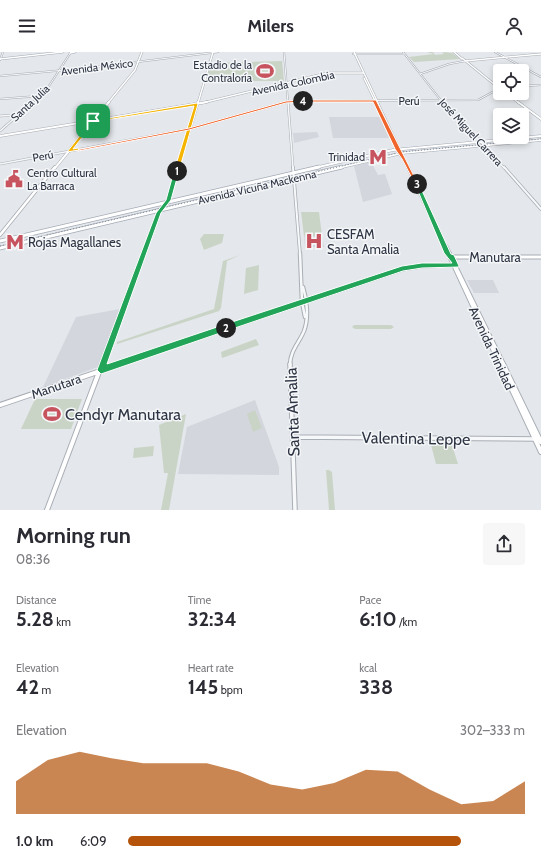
<!DOCTYPE html>
<html lang="en">
<head>
<meta charset="utf-8">
<style>
  :root { --surface:#fff; --page:#f7f7f7; --text:#2b2b33; --muted:#7c7c81; --accent:#b45309 }
  body { margin:0; font-family:Cabin,sans-serif; background:var(--page); color:var(--text); height:100vh; display:flex; flex-direction:column; font-size:15px; white-space:nowrap }
  * { box-sizing:border-box; margin:0 }
  p { font-size:13px; color:var(--muted) }
  .icon { flex:none; width:22px; height:22px; fill:none; stroke:currentColor; stroke-width:2; stroke-linecap:round; stroke-linejoin:round }
  .map { position:relative; height:458px; overflow:hidden }
  .sheet { display:flex; flex-direction:column; background:var(--surface); flex:1 }
  .sheet>* { flex:none }
  .controls { position:absolute; left:493px; top:12px; display:grid; gap:8px }
  .controls a { display:grid; place-items:center; width:36px; height:36px; border-radius:4px; background:var(--surface); box-shadow:0 2px 6px #0003; font-size:20px }
  .pin { position:absolute; display:grid; place-items:center; width:34px; height:34px; color:#fff; margin:-17px; border-radius:8px; box-shadow:0 2px 6px #0006 }
  .km { position:absolute; width:20px; height:20px; margin:-10px; border-radius:50%; background:#222; color:#fff; font-size:11px; line-height:20px; text-align:center }
  .round { display:grid; place-items:center; flex:none; width:42px; height:42px; border-radius:4px; background:var(--page) }
  .head { display:flex; align-items:center; justify-content:space-between; height:68px; padding:0 16px }
  h1 { font-size:22px; font-weight:800; line-height:30px }
  .metrics { display:grid; grid-template-columns:repeat(3,1fr); gap:6px; height:68px; padding:4px 16px }
  .metrics div { display:grid; align-content:center }
  .metrics b { font-size:20px; font-weight:800 }
  .metrics small { font-size:11px; font-weight:400 }
  .metrics p { font-size:11px }
  .chart { height:112px; padding:8px 16px }
  .chart p { display:flex; justify-content:space-between }
  .chart svg { width:100%; height:72px; margin-top:4px; fill:var(--accent); opacity:.7 }
  ul { padding:0 16px; list-style:none; font-size:13px }
  li { display:grid; grid-template-columns:64px 48px 1fr; align-items:center; height:30px }
  li i { height:10px; border-radius:5px; background:var(--accent) }
  header { display:flex; justify-content:space-between; align-items:center; height:52px; padding:0 16px; background:var(--surface); font-size:18px; font-weight:800 }
  .map>svg:first-child { display:block }
  .built { fill:#d3d6dd }
  .green { fill:#c9d4c6 }
  .lines { fill:none; stroke-linecap:round; stroke-linejoin:round }
  .tertiary-far4-casing { stroke:#a9aeb5; stroke-width:2 }
  .tertiary-far3-casing { stroke:#a9aeb5; stroke-width:2.5 }
  .tertiary-far2-casing { stroke:#a9aeb5; stroke-width:3.5 }
  .tertiary-far1-casing { stroke:#a9aeb5; stroke-width:4.5 }
  .tertiary-casing { stroke:#a9aeb5; stroke-width:5.5 }
  .secondary-far4-casing { stroke:#a9aeb5; stroke-width:2.5 }
  .secondary-far3-casing { stroke:#a9aeb5; stroke-width:3 }
  .secondary-far2-casing { stroke:#a9aeb5; stroke-width:4 }
  .secondary-far1-casing { stroke:#a9aeb5; stroke-width:5 }
  .secondary-casing { stroke:#a9aeb5; stroke-width:6 }
  .primary-far2-casing { stroke:#a4abb6; stroke-width:2.5 }
  .primary-far1-casing { stroke:#a4abb6; stroke-width:3 }
  .primary-casing { stroke:#a4abb6; stroke-width:4.5 }
  .tertiary-far4 { stroke:#f7f8fa; stroke-width:1 }
  .tertiary-far3 { stroke:#f7f8fa; stroke-width:1.5 }
  .tertiary-far2 { stroke:#f7f8fa; stroke-width:2 }
  .tertiary-far1 { stroke:#f7f8fa; stroke-width:2.5 }
  .tertiary { stroke:#f7f8fa; stroke-width:3.5 }
  .secondary-far4 { stroke:#fff; stroke-width:1.5 }
  .secondary-far3 { stroke:#fff; stroke-width:2 }
  .secondary-far2 { stroke:#fff; stroke-width:2.5 }
  .secondary-far1 { stroke:#fff; stroke-width:3 }
  .secondary { stroke:#fff; stroke-width:4 }
  .primary-far2 { stroke:#fff; stroke-width:1.5 }
  .primary-far1 { stroke:#fff; stroke-width:2 }
  .primary { stroke:#fff; stroke-width:3 }
  .rail { stroke:#7f8694; stroke-width:1; stroke-dasharray:1 2; stroke-linecap:butt }
  .split-1 { fill:#f5b400; stroke:#fff }
  .split-2 { fill:#22a559; stroke:#fff }
  .split-3 { fill:#22a559; stroke:#fff }
  .split-4 { fill:#f0652b; stroke:#fff }
  .split-5 { fill:#f0652b; stroke:#fff }
  .split-6 { fill:#f5b400; stroke:#fff }
  .labels { text-anchor:middle; stroke-width:3; stroke-linejoin:round; paint-order:stroke }
  .far-poi-label { font-size:11px; fill:#2d3443; stroke:#f4f6f8; text-anchor:end }
  .far-street-label { font-size:11px; fill:#2d3443; stroke:#f4f6f8 }
  .poi-label { font-size:13px; fill:#2d3443; stroke:#f4f6f8; text-anchor:start }
  .street-label { font-size:13px; fill:#2d3443; stroke:#f4f6f8 }
  .near-street-label { font-size:16px; fill:#2d3443; stroke:#f4f6f8 }
  .near-poi-label { font-size:16px; fill:#2d3443; stroke:#f4f6f8; text-anchor:start }
</style>
</head>
<body>
<header><svg class="icon" aria-label="menu" viewBox="0 0 24 24"><path d="M4 6h16M4 12h16M4 18h16"/></svg>Milers<svg class="icon" aria-label="person" viewBox="0 0 24 24"><circle cx="12" cy="8" r="4"/><path d="M4 21q1-7 8-7t8 7"/></svg></header>
<div class="map">
<svg width="541" height="458" viewBox="0 0 541 458">
  <rect width="100%" height="100%" fill="#e4e7eb"/>
  <path class="built" d="M 329,65 L 380,65 L 389,86 L 333,86 Z
    M 317,80 L 319,85 L 294,91 L 293,81 Z
    M 371,110 L 378,123 L 385,122 L 392,142 L 363,150 L 354,114 Z
    M 304,184 L 322,184 L 324,195 L 305,195 Z
    M 467,228 L 493,228 L 499,241 L 474,241 Z
    M 120,257 L 98,315 L 43,335 L 76,265 Z
    M 255,348 L 279,415 L 279,423 L 178,422 L 187,375 Z"/>
  <path class="green" d="M 427,0 L 433,0 L 435,3 L 444,2 L 442,0 L 452,1 L 460,7 L 414,10 L 409,5 L 434,2 Z
    M 212,6 L 212,11 L 282,9 L 284,29 L 206,29 Z
    M 301,160 L 319,160 L 322,184 L 304,184 Z
    M 204,182 L 224,182 L 222,191 L 204,198 L 200,187 Z
    M 240,203 L 227,209 L 221,256 L 219,259 L 117,292 L 117,290 L 214,257 L 223,209 Z
    M 259,213 L 258,238 L 244,242 L 246,216 Z
    M 354,273 L 391,273 L 394,275 L 391,277 L 355,277 L 352,275 Z
    M 256,287 L 259,293 L 222,306 L 221,300 Z
    M 35,347 L 82,347 L 71,377 L 21,377 Z
    M 255,358 L 262,376 L 253,380 L 247,362 Z
    M 186,362 L 169,458 L 161,458 L 168,421 L 164,421 L 159,373 Z
    M 431,393 L 452,393 L 458,412 L 436,412 Z
    M 154,394 L 153,404 L 133,406 L 134,396 Z
    M 326,418 L 329,418 L 332,420 L 335,458 L 329,458 Z"/>
  <g class="lines">
    <g class="tertiary-far4-casing">
      <path id="tertiary-far4" d="M 284,0 L 288,51
        M 403,0 L 443,51
        M 495,0 L 541,25
        M 353,2 L 404,2
        M 0,8 L 3,0
        M 420,22 L 449,12 L 465,9
        M 0,24 L 87,16 L 218,0
        M 522,34 L 541,33
        M 0,47 L 39,44
        M 32,51 L 47,37 L 71,0
        M 283,51 L 289,49 L 478,48 L 500,36"/>
    </g>
    <g class="tertiary-far3-casing">
      <path id="tertiary-far3" d="M 288,50 L 293,116
        M 442,50 L 454,65 L 472,80 L 504,116
        M 0,64 L 17,63
        M 0,79 L 33,50
        M 0,112 L 189,77 L 286,50"/>
    </g>
    <g class="tertiary-far2-casing">
      <path id="tertiary-far2" d="M 293,115 L 300,202
        M 504,115 L 541,157"/>
    </g>
    <g class="tertiary-far1-casing">
      <path id="tertiary-far1" d="M 300,201 L 302,250 L 305,265
        M 290,313 C 290,299 299,291 304,279 C 309,266 307,248 303,235"/>
    </g>
    <g class="tertiary-casing">
      <path id="tertiary" d="M 290,312 L 295,458
        M 293,385 L 536,387"/>
    </g>
    <g class="secondary-far4-casing">
      <path id="secondary-far4" d="M 354,0 L 378,51
        M 454,0 L 462,7
        M 462,6 L 500,37
        M 465,9 L 541,2
        M 364,26 L 376,51
        M 506,41 L 519,51
        M 108,51 L 135,18 L 142,0
        M 198,51 L 213,0
        M 202,51 L 327,21 L 364,21"/>
    </g>
    <g class="secondary-far3-casing">
      <path id="secondary-far3" d="M 375,50 L 401,104
        M 377,50 L 408,116
        M 518,50 L 541,67
        M 0,84 L 207,50
        M 55,116 L 109,50
        M 178,116 L 198,50"/>
    </g>
    <g class="secondary-far2-casing">
      <path id="secondary-far2" d="M 408,115 L 448,202
        M 0,183 L 55,115
        M 446,194 L 450,202
        M 143,202 L 159,160 L 168,148 L 178,115"/>
    </g>
    <g class="secondary-far1-casing">
      <path id="secondary-far1" d="M 448,201 L 500,313
        M 449,201 L 504,313
        M 451,205 L 541,205
        M 101,313 L 144,201
        M 118,313 L 403,217 L 422,214 L 456,213"/>
    </g>
    <g class="secondary-casing">
      <path id="secondary" d="M 500,312 L 541,400
        M 503,312 L 541,390
        M 0,353 L 121,312
        M 47,458 L 102,312"/>
    </g>
    <g class="primary-far2-casing">
      <path id="primary-far2" d="M 70,1 L 75,0
        M 0,7 L 63,0"/>
    </g>
    <g class="primary-far1-casing">
      <path id="primary-far1" d="M 314,116 L 393,98 L 541,84
        M 338,116 L 402,101 L 541,88"/>
    </g>
    <g class="primary-casing">
      <path id="primary" d="M 0,189 L 319,115
        M 0,196 L 342,115"/>
    </g>
    <use href="#tertiary-far4" class="tertiary-far4"/>
    <use href="#tertiary-far3" class="tertiary-far3"/>
    <use href="#tertiary-far2" class="tertiary-far2"/>
    <use href="#tertiary-far1" class="tertiary-far1"/>
    <use href="#tertiary" class="tertiary"/>
    <use href="#secondary-far4" class="secondary-far4"/>
    <use href="#secondary-far3" class="secondary-far3"/>
    <use href="#secondary-far2" class="secondary-far2"/>
    <use href="#secondary-far1" class="secondary-far1"/>
    <use href="#secondary" class="secondary"/>
    <use href="#primary-far2" class="primary-far2"/>
    <use href="#primary-far1" class="primary-far1"/>
    <use href="#primary" class="primary"/>
    <path class="rail" d="M 0,194 L 402,100 L 541,87"/>
  </g>
  <path class="split-1" d="M 197,51 L 198,52 L 179,119 L 177,121 L 174,119 L 194,54 L 93,70 L 91,69 Z"/>
  <path class="split-2" d="M 177,118 L 179,119 L 171,148 L 161,161 L 107,312 L 226,272 L 229,276 L 226,279 L 101,322 L 97,318 L 156,161 L 166,148 L 174,119 Z"/>
  <path class="split-3" d="M 417,131 L 419,132 L 451,202 L 454,203 L 459,214 L 459,215 L 422,216 L 403,219 L 226,279 L 223,278 L 223,273 L 226,272 L 402,214 L 422,211 L 452,211 L 444,201 L 415,132 Z"/>
  <path class="split-4" d="M 301,48 L 376,48 L 419,134 L 415,132 L 402,107 L 395,97 L 373,50 L 303,50 Z"/>
  <path class="split-5" d="M 303,48 L 304,50 L 286,51 L 189,78 L 78,99 L 76,98 L 189,76 L 286,49 Z"/>
  <path class="split-6" d="M 92,68 L 95,69 L 73,97 L 78,96 L 79,98 L 67,100 Z"/>
  <defs>
    <g id="stadium-bare" transform="scale(1.38)"><path d="M0-5a6.5 5 0 1 0 0 10a6.5 5 0 1 0 0-10ZM-3.5-1.8h7v3.6h-7Z" fill="#c7535e" stroke="#f4f6f8" stroke-width="2.5" paint-order="stroke"/></g>
    <g id="metro-bare" transform="scale(1.38)"><path d="M-5.5 5V-5H-3L0 0L3-5H5.5V5H3V-.5L0 4L-3-.5V5Z" fill="#c7535e" stroke="#f4f6f8" stroke-width="2.5" paint-order="stroke"/></g>
    <g id="civic-bare" transform="scale(1.38)"><path d="M-.6-6.5H3V-4.5H.6V-3L4-1V1h2V6H-6V1h2V-1L-.6-3ZM-1.2 2.5V6h2.4V2.5Z" fill="#c7535e" stroke="#f4f6f8" stroke-width="2.5" paint-order="stroke"/></g>
    <g id="hospital-bare" transform="scale(1.38)"><path d="M-5-5h3v3.5h4V-5h3V5h-3V1.5h-4V5h-3Z" fill="#c7535e" stroke="#f4f6f8" stroke-width="2.5" paint-order="stroke"/></g>
  </defs>
  <g fill-rule="evenodd">
    <use href="#stadium-bare" x="265" y="19"/>
    <use href="#metro-bare" x="378" y="105"/>
    <use href="#civic-bare" x="14" y="127"/>
    <use href="#hospital-bare" x="314" y="189"/>
    <use href="#metro-bare" x="15" y="190"/>
    <use href="#stadium-bare" x="52" y="362"/>
  </g>
  <g class="labels">
    <g class="far-poi-label">
      <text x="252" y="17">Estadio de la<tspan x="252" dy="13">Contraloría</tspan></text>
      <text x="365" y="109">Trinidad</text>
      <text x="27" y="125" text-anchor="start">Centro Cultural<tspan x="27" dy="13">La Barraca</tspan></text>
    </g>
    <g class="far-street-label">
      <text transform="translate(97 15) rotate(-7)" y="4">Avenida México</text>
      <text transform="translate(293 31) rotate(-12)" y="4">Avenida Colombia</text>
      <text x="409" y="53">Perú</text>
      <text transform="translate(30 51) rotate(-43)" y="4">Santa Julia</text>
      <text transform="translate(471 80) rotate(47)" y="4">José Miguel Carrera</text>
      <text transform="translate(43 104) rotate(-10)" y="4">Perú</text>
      <text transform="translate(257 135) rotate(-13)" y="4">Avenida Vicuña Mackenna</text>
    </g>
    <g class="poi-label">
      <text x="327" y="187">CESFAM<tspan x="327" dy="15">Santa Amalia</tspan></text>
      <text x="28" y="195">Rojas Magallanes</text>
    </g>
    <g class="street-label">
      <text x="495" y="210">Manutara</text>
      <text transform="translate(492 296) rotate(65)" y="5">Avenida Trinidad</text>
      <text transform="translate(56 334) rotate(-19)" y="5">Manutara</text>
    </g>
    <g class="near-street-label">
      <text transform="translate(292 360) rotate(-92)" y="6">Santa Amalia</text>
      <text transform="translate(416 386) rotate(1)" y="6">Valentina Leppe</text>
    </g>
    <g class="near-poi-label">
      <text x="65" y="368">Cendyr Manutara</text>
    </g>
  </g>
</svg>
<div class="controls">
<a><svg class="icon" aria-label="locate" viewBox="0 0 24 24"><circle cx="12" cy="12" r="6"/><path d="M12 2v4M12 18v4M2 12h4M18 12h4"/></svg></a>
<a><svg class="icon" aria-label="layers" viewBox="0 0 24 24"><path d="M12 4l9 5-9 5-9-5zM3 14l9 5 9-5"/></svg></a>
</div>
<div class="pin" style="left:93px;top:69px;background:#1e9e55"><svg class="icon" aria-label="arrive" viewBox="0 0 24 24"><path d="M6 21V4h12l-3 4 3 4H6"/></svg></div>
<b class="km" style="left:177px;top:119px">1</b>
<b class="km" style="left:226px;top:276px">2</b>
<b class="km" style="left:417px;top:132px">3</b>
<b class="km" style="left:303px;top:49px">4</b>
</div>
<section class="sheet">
<div class="head"><div><h1>Morning run</h1><p>08:36</p></div><a class="round"><svg class="icon" aria-label="share" viewBox="0 0 24 24"><path d="M12 15V3M7 8l5-5 5 5M5 13v7h14v-7"/></svg></a></div>
<div class="metrics">
<div><p>Distance</p><b>5.28<small> km</small></b></div>
<div><p>Time</p><b>32:34</b></div>
<div><p>Pace</p><b>6:10<small> /km</small></b></div>
</div>
<div class="metrics">
<div><p>Elevation</p><b>42<small> m</small></b></div>
<div><p>Heart rate</p><b>145<small> bpm</small></b></div>
<div><p>kcal</p><b>338</b></div>
</div>
<div class="chart"><p><span>Elevation</span>302–333 m</p>
<svg viewBox="0 0 160 44" preserveAspectRatio="none"><path d="M0 44V24L10 11L20 6L30 10L40 13L50 13L60 13L70 18L80 26L90 29L100 25L110 17L120 18L130 29L140 38L150 36L160 24V44z"/></svg>
</div>
<ul>
<li><b>1.0 km</b>6:09<i style="width:84%"></i></li>
</ul>
</section>
</body>
</html>
